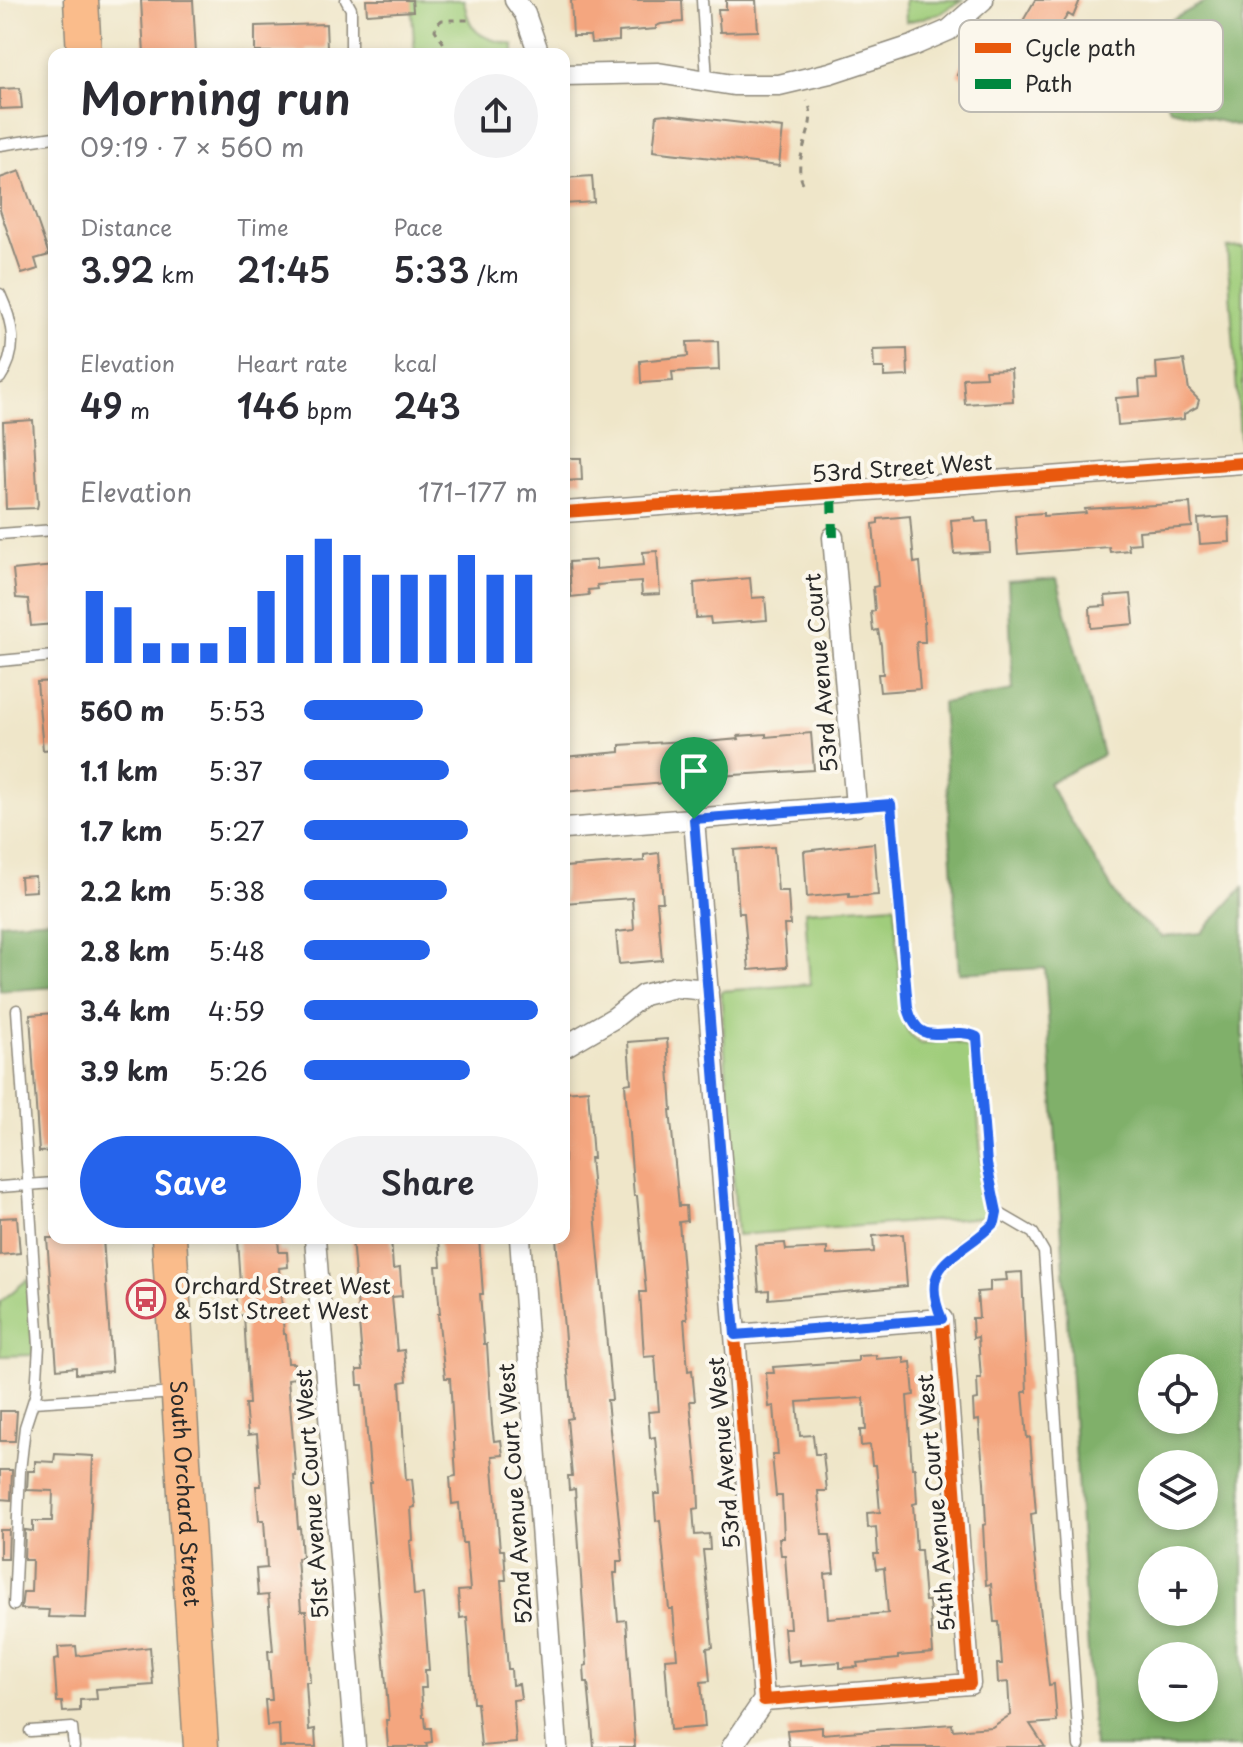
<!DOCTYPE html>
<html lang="en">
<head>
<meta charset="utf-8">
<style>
  :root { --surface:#fff; --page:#f2f2f3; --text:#2b2b33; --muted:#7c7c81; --accent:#2563eb }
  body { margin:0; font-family:"Playpen Sans",sans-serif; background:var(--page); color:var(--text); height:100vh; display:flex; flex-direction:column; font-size:30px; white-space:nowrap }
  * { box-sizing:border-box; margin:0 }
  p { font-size:26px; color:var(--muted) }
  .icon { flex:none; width:44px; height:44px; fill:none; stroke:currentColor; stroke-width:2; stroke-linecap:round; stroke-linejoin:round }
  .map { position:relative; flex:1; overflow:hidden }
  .panel { position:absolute; left:48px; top:48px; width:522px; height:1196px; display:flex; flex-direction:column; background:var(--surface); border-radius:16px; box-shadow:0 4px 12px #0003 }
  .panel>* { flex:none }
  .tools { position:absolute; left:1138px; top:1354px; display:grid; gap:16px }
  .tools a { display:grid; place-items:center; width:80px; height:80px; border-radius:50%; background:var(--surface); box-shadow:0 4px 12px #0003; font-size:40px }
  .pin { position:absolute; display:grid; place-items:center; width:68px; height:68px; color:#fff; margin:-82px -34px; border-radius:50% 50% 50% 0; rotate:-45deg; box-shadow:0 0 8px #0007 }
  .pin .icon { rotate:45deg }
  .round { display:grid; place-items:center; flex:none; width:84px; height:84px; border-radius:42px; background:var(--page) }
  .headline { display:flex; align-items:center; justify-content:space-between; height:136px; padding:0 32px }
  h1 { font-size:44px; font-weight:600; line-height:60px }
  .stats { display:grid; grid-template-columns:repeat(3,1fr); gap:12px; height:136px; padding:8px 32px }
  .stats div { display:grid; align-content:center }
  .stats b { font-size:34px; font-weight:600 }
  .stats small { font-size:22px; font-weight:400 }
  .stats p { font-size:22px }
  .chart { height:224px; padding:16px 32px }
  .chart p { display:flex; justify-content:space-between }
  .chart svg { width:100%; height:144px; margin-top:8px; stroke:var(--accent); stroke-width:6 }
  .cta { display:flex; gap:16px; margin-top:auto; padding:16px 32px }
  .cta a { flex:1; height:92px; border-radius:48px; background:var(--accent); color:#fff; font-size:32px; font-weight:600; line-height:92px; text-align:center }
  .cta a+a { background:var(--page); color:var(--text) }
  ul { padding:0 32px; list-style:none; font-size:26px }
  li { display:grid; grid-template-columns:128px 96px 1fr; align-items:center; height:60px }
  li i { height:20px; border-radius:10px; background:var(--accent) }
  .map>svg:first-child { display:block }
  .green { fill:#a0cd7b; stroke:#667c53; stroke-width:2 }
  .forest { fill:#80b06b; stroke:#566e4b; stroke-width:2; fill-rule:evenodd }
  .building { fill:#f4a67f; fill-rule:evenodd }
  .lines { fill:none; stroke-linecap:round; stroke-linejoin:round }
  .lane-casing { stroke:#8d887a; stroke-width:13 }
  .street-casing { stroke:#8d887a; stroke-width:23 }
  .primary-casing { stroke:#8d887a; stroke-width:37 }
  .path { stroke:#8d887a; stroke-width:3; stroke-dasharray:6 6; stroke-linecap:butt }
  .lane { stroke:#fff; stroke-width:10 }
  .street { stroke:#fff; stroke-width:20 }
  .primary { stroke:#fabc8b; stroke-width:34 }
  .quiet { stroke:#00873e; stroke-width:10; stroke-dasharray:20 10; stroke-linecap:butt }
  .cycleway-casing { stroke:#fbf7ec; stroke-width:17 }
  .cycleway { stroke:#e8590c; stroke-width:12 }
  .route-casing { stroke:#fff; stroke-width:16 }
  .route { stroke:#2563eb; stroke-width:10 }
  .labels { text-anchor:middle; stroke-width:8; stroke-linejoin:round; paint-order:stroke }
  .street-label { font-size:22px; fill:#2b2b2b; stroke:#fbf7ec }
  .poi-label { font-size:22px; fill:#2b2b2b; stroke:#fbf7ec; text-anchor:start }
  .key { fill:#fbf7ec; stroke:#bdbab2; stroke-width:2 }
  .key-label { font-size:22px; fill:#2b2b2b }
</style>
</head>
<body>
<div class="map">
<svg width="1243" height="1747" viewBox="0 0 1243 1747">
  <rect width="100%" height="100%" fill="#fbf7ec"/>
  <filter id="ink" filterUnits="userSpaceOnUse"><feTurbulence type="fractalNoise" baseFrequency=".0125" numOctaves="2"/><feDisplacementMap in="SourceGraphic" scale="16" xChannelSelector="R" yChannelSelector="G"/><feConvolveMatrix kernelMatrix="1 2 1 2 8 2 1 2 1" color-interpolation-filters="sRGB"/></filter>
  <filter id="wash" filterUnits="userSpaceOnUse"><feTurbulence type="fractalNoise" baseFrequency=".006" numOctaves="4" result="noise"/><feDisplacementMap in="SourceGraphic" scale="32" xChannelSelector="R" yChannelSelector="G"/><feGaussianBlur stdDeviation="1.8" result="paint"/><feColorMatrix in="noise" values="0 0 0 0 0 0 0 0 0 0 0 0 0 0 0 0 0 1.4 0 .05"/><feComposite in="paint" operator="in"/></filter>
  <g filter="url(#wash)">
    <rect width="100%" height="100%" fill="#efe6c9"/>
    <path class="green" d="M 411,0 L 464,0 C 469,36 483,38 514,45 L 514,54 L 415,54 Z
      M 905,0 L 962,0 L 939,14 L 906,22 Z
      M 1243,247 L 1243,450 L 1241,450 L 1227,248 Z
      M 895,905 L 902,1019 L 909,1033 L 921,1044 C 941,1042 960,1037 974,1054 L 985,1217 L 737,1235 L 721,991 L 810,984 L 805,911 Z
      M 28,1279 L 33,1355 L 0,1356 L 0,1302 Z"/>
    <path class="forest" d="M 1209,0 L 1243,0 L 1243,127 L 1170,109 L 1133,40 Z
      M 1057,578 L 1103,755 L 1048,783 L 1122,905 L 1162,937 L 1202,933 L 1243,887 L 1243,1747 L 1094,1747 L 1045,968 L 959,973 L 942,703 L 1013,690 L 1008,582 ZM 1152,1368 L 1204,1368 L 1204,1420 L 1152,1420 ZM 1204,1464 L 1204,1516 L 1152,1516 L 1152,1464 ZM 1152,1560 L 1204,1560 L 1204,1612 L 1152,1612 ZM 1152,1656 L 1204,1656 L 1204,1708 L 1152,1708 Z
      M 54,919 L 54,987 L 0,991 L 0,923 Z"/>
    <g id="blocks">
      <path class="building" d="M 141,0 L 193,0 L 196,54 L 144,54 Z
        M 366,0 L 412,0 L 413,11 L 367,14 Z
        M 571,0 L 682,0 L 683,22 L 661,24 L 656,26 L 656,29 L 619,32 L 619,41 L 591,43 L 590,36 L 573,36 Z
        M 726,0 L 756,0 L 758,31 L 720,32 L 718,9 L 726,9 Z
        M 1035,0 L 1080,0 L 1073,17 L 1068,14 L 1045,50 L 1039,46 L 1022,82 L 1010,77 L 994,103 L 968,91 L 972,83 L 957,75 L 964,59 L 979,66 L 990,44 L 1005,52 Z
        M 326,24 L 327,48 L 306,49 L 306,52 L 255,52 L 255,26 Z
        M 20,88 L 22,108 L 0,109 L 0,89 Z
        M 666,114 L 783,128 L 779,166 L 653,151 L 657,115 Z
        M 20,171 L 49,255 L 35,259 L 38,269 L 22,274 L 0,210 L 0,178 Z
        M 592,176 L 594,202 L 564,204 L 564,178 Z
        M 718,341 L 719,370 L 672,372 L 673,381 L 641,383 L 640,361 L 688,356 L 687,342 Z
        M 907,349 L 908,376 L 884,377 L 884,368 L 874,368 L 873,350 Z
        M 1184,360 L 1189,390 L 1199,400 L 1197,407 L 1184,414 L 1184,419 L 1118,425 L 1116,398 L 1140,396 L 1139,380 L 1157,379 L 1156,363 Z
        M 1011,369 L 1013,401 L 965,404 L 963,378 L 986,377 L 985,370 Z
        M 33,420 L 38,504 L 37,508 L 6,509 L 3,422 Z
        M 564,458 L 581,458 L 582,480 L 564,481 Z
        M 1190,503 L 1192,527 L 1139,531 L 1140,543 L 1128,544 L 1129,550 L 1110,552 L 1109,547 L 1018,554 L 1015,515 L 1043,513 L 1043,516 L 1086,513 L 1085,509 Z
        M 910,516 L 914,563 L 920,562 L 923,596 L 925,642 L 916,642 L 920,689 L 880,692 L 878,674 L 883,674 L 881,645 L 878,630 L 873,631 L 871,612 L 875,611 L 873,587 L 878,586 L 873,524 L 878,523 L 878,519 Z
        M 1229,517 L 1230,542 L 1200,544 L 1198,519 Z
        M 975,518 L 976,522 L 988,521 L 990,552 L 954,554 L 951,520 Z
        M 657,551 L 660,594 L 642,595 L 641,582 L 597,585 L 598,589 L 588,590 L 589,595 L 571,597 L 569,562 L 596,560 L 596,569 L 644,565 L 643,552 Z
        M 54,566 L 54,624 L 31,626 L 28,599 L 16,598 L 13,570 Z
        M 750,578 L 752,598 L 765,597 L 767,620 L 711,624 L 710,617 L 696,618 L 694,583 Z
        M 1131,594 L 1134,624 L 1091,628 L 1090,607 L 1106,606 L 1105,596 Z
        M 54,681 L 54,749 L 43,750 L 37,682 Z
        M 811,733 L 814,770 L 687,778 L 687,781 L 564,792 L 564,757 L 620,752 L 620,745 L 684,741 L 684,744 L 739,739 L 738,736 L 766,734 L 766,737 Z
        M 874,843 L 878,895 L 849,897 L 849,893 L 807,897 L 804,851 Z
        M 774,847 L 778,891 L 788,891 L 790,925 L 784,925 L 787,967 L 749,970 L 744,913 L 739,913 L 734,850 Z
        M 659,853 L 663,902 L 657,902 L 662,960 L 619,964 L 616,932 L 634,930 L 632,898 L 564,903 L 564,867 L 644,861 L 644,855 Z
        M 35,876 L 36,891 L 21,892 L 20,877 Z
        M 54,1013 L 54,1151 L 39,1152 L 30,1015 Z
        M 667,1039 L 672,1110 L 670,1110 L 679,1206 L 686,1206 L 687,1221 L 679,1222 L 687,1319 L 684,1319 L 688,1371 L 692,1370 L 695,1401 L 690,1401 L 698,1483 L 699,1508 L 693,1509 L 695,1535 L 709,1534 L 710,1550 L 703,1550 L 713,1647 L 707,1648 L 710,1681 L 701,1682 L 705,1727 L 670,1730 L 665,1659 L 677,1658 L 673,1609 L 669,1609 L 660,1520 L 656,1521 L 654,1494 L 660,1494 L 655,1437 L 650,1438 L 648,1412 L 659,1411 L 655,1356 L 644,1357 L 640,1292 L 646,1292 L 637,1196 L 634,1196 L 625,1084 L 631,1083 L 628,1042 Z
        M 588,1090 L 593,1158 L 590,1158 L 612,1400 L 607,1400 L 623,1561 L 617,1561 L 617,1573 L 614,1573 L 618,1621 L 626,1620 L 635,1747 L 594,1747 L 588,1682 L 585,1682 L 584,1666 L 587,1665 L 575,1489 L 569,1490 L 568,1476 L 572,1476 L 567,1419 L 572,1418 L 556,1238 L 564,1238 L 564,1092 Z
        M 17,1217 L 20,1253 L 0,1255 L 0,1218 Z
        M 903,1234 L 907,1286 L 769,1299 L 769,1290 L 759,1291 L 755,1245 L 785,1243 L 786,1250 L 827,1248 L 827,1255 L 874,1252 L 873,1236 Z
        M 47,1238 L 103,1238 L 112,1371 L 76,1374 L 76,1367 L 57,1369 Z
        M 278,1238 L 279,1252 L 287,1252 L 288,1267 L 279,1268 L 284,1334 L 286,1334 L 288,1363 L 294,1363 L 295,1378 L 288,1379 L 296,1476 L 294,1476 L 298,1528 L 300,1527 L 302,1558 L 297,1558 L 301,1611 L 306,1611 L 308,1641 L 310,1682 L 306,1682 L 309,1730 L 315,1729 L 316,1747 L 280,1747 L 279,1725 L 267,1726 L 265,1700 L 272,1700 L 268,1651 L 273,1651 L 268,1595 L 258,1596 L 256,1569 L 267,1568 L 264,1520 L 259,1520 L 256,1486 L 261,1486 L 257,1434 L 248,1435 L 245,1404 L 249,1404 L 244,1315 L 238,1316 L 236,1285 L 241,1284 L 238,1240 Z
        M 391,1238 L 393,1269 L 400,1268 L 402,1296 L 392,1297 L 397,1351 L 404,1350 L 407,1381 L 400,1382 L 406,1480 L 412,1479 L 415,1507 L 411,1508 L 413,1540 L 410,1541 L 414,1595 L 423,1594 L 429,1670 L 425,1670 L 426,1688 L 421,1688 L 423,1717 L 425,1717 L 426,1728 L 431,1728 L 432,1742 L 426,1743 L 427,1747 L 388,1747 L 386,1720 L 389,1720 L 369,1483 L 371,1483 L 363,1385 L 358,1385 L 357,1370 L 363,1370 L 352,1239 Z
        M 439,1238 L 479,1238 L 483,1294 L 480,1294 L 484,1344 L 487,1344 L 492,1425 L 494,1441 L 501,1440 L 503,1455 L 492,1456 L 500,1550 L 504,1550 L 506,1580 L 501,1580 L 508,1669 L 511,1669 L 512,1685 L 519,1684 L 521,1699 L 513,1700 L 516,1743 L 481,1746 L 477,1703 L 473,1703 L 467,1617 L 460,1618 L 458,1591 L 470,1590 L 466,1543 L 462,1543 L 459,1503 L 452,1504 L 450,1477 L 456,1476 L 450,1378 L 445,1378 L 438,1314 L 440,1314 L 436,1266 L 441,1266 Z
        M 1022,1272 L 1027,1392 L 1023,1392 L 1027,1438 L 1030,1437 L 1036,1513 L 1031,1514 L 1034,1554 L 1049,1685 L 1054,1684 L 1057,1722 L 1030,1724 L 1045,1747 L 789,1747 L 787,1730 L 822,1727 L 822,1734 L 952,1724 L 953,1730 L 992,1727 L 1010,1715 L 1008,1682 L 998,1683 L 997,1664 L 1002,1664 L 999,1622 L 994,1622 L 991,1584 L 986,1585 L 983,1525 L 986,1524 L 984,1482 L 979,1420 L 974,1421 L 973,1401 L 978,1400 L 977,1378 L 981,1378 L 978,1337 L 973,1338 L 972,1318 L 979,1318 L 977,1292 L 990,1291 L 990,1281 L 1007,1280 L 1006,1273 Z
        M 876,1355 L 876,1359 L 904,1357 L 904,1363 L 911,1362 L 914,1395 L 907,1396 L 912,1468 L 915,1468 L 917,1503 L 913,1504 L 916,1550 L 921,1550 L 925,1601 L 929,1601 L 933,1653 L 898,1656 L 898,1659 L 857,1663 L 858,1667 L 840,1668 L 840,1662 L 800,1665 L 800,1660 L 787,1662 L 784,1628 L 790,1628 L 785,1555 L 781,1555 L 779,1538 L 784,1538 L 782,1496 L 776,1496 L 772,1455 L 778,1455 L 774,1406 L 769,1407 L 766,1373 L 774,1373 L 773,1367 L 858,1361 L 858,1356 ZM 864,1398 L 866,1430 L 860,1430 L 861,1446 L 870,1445 L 872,1465 L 876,1465 L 880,1512 L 867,1513 L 868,1528 L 876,1527 L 878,1554 L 874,1554 L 876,1569 L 884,1568 L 888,1613 L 828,1618 L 825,1574 L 834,1573 L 830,1535 L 822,1535 L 818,1491 L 827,1491 L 823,1454 L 815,1454 L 813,1435 L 800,1436 L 797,1402 Z
        M 0,1411 L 17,1411 L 15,1441 L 0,1441 Z
        M 55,1454 L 93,1456 L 86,1618 L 48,1617 L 49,1610 L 21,1609 L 23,1592 L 31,1592 L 32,1560 L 24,1560 L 25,1530 L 33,1531 L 33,1521 L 52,1521 L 53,1491 L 27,1490 L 28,1471 L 35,1471 L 35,1461 L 54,1462 Z
        M 0,1470 L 12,1470 L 11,1500 L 0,1499 Z
        M 0,1530 L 9,1530 L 8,1559 L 0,1559 Z
        M 76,1646 L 77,1656 L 150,1647 L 153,1685 L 96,1689 L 97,1699 L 80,1700 L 80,1711 L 63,1712 L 62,1702 L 57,1702 L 54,1660 L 59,1659 L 58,1647 Z"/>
    </g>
  </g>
  <g filter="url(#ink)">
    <use href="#blocks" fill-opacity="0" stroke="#8d887a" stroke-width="2"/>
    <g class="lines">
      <g class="lane-casing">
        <path id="lane" d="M 346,0 L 351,9 L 351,54
          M 702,0 L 707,80
          M 0,145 L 54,137
          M 0,294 C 13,322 19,351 0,378
          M 0,534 L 54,530
          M 0,661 L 54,656
          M 856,806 L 891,804 L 908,1008 L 914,1025 L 930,1034 L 972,1034 L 978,1042 C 983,1089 982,1136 990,1183 C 992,1194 1000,1208 996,1219 C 993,1229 982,1233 974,1239 C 940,1264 924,1277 942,1319
          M 0,1187 L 54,1183
          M 997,1212 L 1033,1233 L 1044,1252 L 1079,1746
          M 33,1402 L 176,1393
          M 14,1605 L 20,1471 L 25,1427 L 36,1393 L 39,1346 L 17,1010
          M 30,1731 L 72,1728 L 74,1747"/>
      </g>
      <g class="street-casing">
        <path id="street" d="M 515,0 L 525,14 L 539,54
          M 564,75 L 658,73 L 733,85 L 779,85 L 830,73 L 912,46 L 949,30 L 983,0
          M 564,512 L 1243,463
          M 694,819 L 764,1700
          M 564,829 L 856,806 L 833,537
          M 564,1047 L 614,1018 L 643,995 L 675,987 L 708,990
          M 315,1238 L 355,1747
          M 520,1238 L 557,1747
          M 735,1335 L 942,1319 L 970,1684 L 764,1700
          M 732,1747 L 764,1700"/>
      </g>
      <g class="primary-casing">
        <g id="primary">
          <path d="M 81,0 L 84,54"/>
          <path id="s1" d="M 169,1238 L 201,1747"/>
        </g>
      </g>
      <path class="path" d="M 444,54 L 446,47 L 435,30 L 436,25 L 442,20 L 472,20
        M 803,183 C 790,157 821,125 807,101"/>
      <use href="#lane" class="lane"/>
      <use href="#street" class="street"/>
      <use href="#primary" class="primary"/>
      <path class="quiet" d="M 832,493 L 833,537"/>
      <g class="cycleway-casing">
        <path id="cycleway" d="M 564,512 L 1243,463
          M 694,819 C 718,1113 741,1407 764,1700 L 970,1684 L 942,1319 L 735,1335"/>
      </g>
      <use href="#cycleway" class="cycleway"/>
    </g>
  </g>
  <g class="lines" filter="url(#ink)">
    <g class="route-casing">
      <path id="route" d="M 891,804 L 908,1008 C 920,1053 949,1023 977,1037 L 987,1164 L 997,1212 L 995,1222 C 963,1257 916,1259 942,1319 L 735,1335 L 694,819 Z"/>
    </g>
    <use href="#route" class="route"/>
  </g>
  <defs>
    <g id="bus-ring" transform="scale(2)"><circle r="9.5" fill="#fbf7ec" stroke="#d1495b" stroke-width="1.5"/><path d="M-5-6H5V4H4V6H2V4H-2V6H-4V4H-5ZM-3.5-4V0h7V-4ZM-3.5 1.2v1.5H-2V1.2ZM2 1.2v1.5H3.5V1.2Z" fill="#d1495b"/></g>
  </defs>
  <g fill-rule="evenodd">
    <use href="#bus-ring" x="146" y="1299"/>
  </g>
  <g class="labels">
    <g class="street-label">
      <text transform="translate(902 468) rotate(-4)" y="8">53rd Street West</text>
      <text transform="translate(821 673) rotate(-95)" y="8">53rd Avenue Court</text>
      <text transform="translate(724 1453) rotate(-95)" y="8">53rd Avenue West</text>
      <text dy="8" stroke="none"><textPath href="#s1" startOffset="256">South Orchard Street</textPath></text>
      <text transform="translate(312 1494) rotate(-94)" y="8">51st Avenue Court West</text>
      <text transform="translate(515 1494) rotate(-94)" y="8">52nd Avenue Court West</text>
      <text transform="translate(936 1503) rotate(-95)" y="8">54th Avenue Court West</text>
    </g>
    <g class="poi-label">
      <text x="174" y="1294">Orchard Street West<tspan x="174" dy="25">&amp; 51st Street West</tspan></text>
    </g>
  </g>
  <rect x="959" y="20" width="264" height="92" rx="12" class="key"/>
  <rect x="975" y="43" width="36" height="10" fill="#e8590c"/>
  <rect x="975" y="79" width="36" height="10" fill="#00873e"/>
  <g class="key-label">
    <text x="1025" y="56">Cycle path</text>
    <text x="1025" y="92">Path</text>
  </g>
</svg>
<div class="tools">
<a><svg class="icon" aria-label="locate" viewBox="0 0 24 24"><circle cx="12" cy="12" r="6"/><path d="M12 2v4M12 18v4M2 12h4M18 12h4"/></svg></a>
<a><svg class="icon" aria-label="layers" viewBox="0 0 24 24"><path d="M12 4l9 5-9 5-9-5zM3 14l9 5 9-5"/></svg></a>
<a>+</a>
<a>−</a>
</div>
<div class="pin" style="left:694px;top:819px;background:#1e9e55"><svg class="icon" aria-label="arrive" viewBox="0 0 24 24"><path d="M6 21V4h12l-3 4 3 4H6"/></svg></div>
<section class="panel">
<div class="headline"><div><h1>Morning run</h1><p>09:19 · 7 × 560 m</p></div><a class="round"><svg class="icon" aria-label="share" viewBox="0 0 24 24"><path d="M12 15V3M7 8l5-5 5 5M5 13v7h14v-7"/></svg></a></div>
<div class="stats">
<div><p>Distance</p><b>3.92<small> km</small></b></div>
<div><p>Time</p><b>21:45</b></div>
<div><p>Pace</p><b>5:33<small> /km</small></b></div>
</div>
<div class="stats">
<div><p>Elevation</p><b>49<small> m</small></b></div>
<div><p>Heart rate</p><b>146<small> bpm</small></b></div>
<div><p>kcal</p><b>243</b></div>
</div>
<div class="chart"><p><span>Elevation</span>171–177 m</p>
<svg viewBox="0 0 160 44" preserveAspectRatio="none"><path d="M5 44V22M15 44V27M25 44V38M35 44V38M45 44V38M55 44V33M65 44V22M75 44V11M85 44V6M95 44V11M105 44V17M115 44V17M125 44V17M135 44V11M145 44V17M155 44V17"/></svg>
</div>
<ul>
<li><b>560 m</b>5:53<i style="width:51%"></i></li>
<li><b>1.1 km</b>5:37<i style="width:62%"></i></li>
<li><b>1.7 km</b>5:27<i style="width:70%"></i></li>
<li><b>2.2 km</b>5:38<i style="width:61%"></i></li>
<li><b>2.8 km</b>5:48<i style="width:54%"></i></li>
<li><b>3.4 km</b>4:59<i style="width:100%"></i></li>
<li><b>3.9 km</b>5:26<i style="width:71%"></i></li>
</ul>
<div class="cta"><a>Save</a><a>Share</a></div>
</section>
</div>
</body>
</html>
